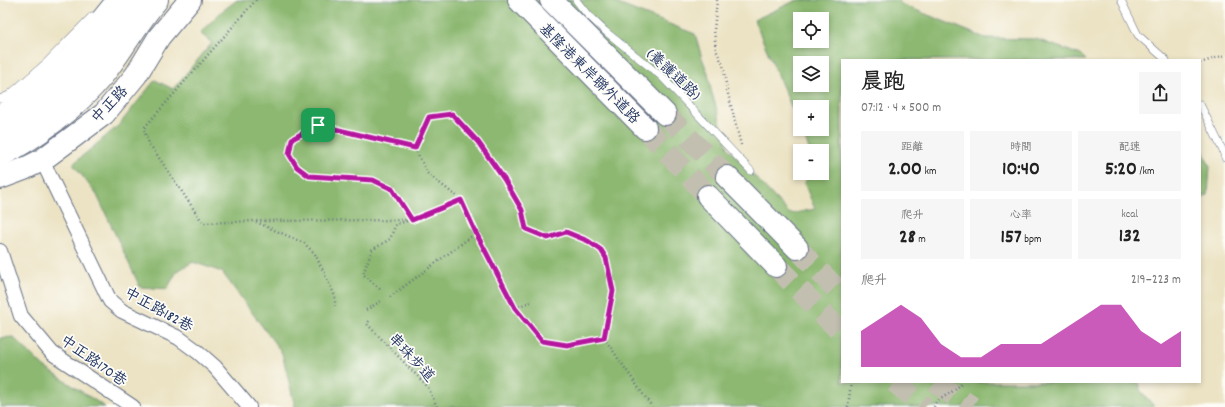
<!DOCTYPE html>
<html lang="zh-TW">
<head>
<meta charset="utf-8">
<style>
  :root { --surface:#fff; --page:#f6f6f6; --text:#222; --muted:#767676; --accent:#b5179e }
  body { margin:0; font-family:Dekko,"LXGW WenKai TC",sans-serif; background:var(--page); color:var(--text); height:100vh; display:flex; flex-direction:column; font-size:15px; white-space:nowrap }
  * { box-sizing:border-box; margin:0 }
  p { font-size:13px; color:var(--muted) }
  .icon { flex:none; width:22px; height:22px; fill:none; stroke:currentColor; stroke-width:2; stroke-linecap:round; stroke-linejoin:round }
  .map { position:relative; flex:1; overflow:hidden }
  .drawer { position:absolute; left:841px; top:59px; width:360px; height:324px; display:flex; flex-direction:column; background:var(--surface); border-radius:0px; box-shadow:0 2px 6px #0003 }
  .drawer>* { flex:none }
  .fabs { position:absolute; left:793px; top:12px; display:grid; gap:8px }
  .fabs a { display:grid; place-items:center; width:36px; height:36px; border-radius:0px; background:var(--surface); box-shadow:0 2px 6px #0003; font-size:20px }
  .pin { position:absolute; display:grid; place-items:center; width:34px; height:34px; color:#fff; margin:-17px; border-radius:8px; box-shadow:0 2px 6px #0006 }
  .round { display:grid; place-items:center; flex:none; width:42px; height:42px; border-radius:0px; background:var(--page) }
  .headline { display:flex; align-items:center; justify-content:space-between; height:68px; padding:0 20px }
  h1 { font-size:22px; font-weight:700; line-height:30px }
  .figures { display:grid; grid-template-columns:repeat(3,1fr); gap:6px; height:68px; padding:4px 20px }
  .figures div { display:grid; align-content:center; border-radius:0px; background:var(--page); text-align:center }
  .figures b { font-size:20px; font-weight:700 }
  .figures small { font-size:11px; font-weight:400 }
  .figures p { font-size:11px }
  .chart { height:112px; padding:8px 20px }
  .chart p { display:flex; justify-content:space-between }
  .chart svg { width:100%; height:72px; margin-top:4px; fill:var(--accent); opacity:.7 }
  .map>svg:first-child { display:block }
  .forest { fill:#8cb871; stroke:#547468; fill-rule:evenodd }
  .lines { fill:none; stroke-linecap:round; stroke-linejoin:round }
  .trunk-tunnel { stroke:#c2bfb0; stroke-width:22; stroke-dasharray:22 11; stroke-linecap:butt }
  .service-casing { stroke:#646e82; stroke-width:8 }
  .minor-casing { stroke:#646e82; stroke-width:16 }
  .primary-casing { stroke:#646e82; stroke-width:24 }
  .trunk-casing { stroke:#646e82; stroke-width:24 }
  .path { stroke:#646e82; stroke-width:2.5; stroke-dasharray:1 3; stroke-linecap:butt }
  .service { stroke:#fff; stroke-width:7 }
  .minor { stroke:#fff; stroke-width:14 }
  .primary { stroke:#fff; stroke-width:22 }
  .trunk { stroke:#fff; stroke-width:22 }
  .route-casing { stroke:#fff; stroke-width:8 }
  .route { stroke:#b5179e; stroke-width:5 }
  .labels { text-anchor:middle; stroke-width:3.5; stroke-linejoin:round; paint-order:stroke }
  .street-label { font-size:15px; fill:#1b2f5e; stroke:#fdfcf7 }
</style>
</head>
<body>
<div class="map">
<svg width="1225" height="407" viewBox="0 0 1225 407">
  <rect width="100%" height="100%" fill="#fdfcf7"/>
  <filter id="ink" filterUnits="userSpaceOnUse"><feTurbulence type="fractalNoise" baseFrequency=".025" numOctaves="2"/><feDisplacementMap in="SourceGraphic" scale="8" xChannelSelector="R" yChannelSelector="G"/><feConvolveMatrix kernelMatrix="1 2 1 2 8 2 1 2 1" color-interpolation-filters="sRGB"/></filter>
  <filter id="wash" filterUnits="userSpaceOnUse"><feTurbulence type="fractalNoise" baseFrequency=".012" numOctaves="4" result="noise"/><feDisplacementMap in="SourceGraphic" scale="16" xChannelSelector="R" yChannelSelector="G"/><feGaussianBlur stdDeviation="0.9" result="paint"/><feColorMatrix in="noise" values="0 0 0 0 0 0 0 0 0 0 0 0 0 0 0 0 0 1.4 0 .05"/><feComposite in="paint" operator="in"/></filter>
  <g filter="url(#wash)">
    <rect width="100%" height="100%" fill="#ece3c4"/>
    <path class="forest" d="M 237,0 L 608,0 L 695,34 L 702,58 L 708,73 L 711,90 L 728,148 L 790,214 L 815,209 L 804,183 L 812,173 L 822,173 L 822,151 L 810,151 L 801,129 L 822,129 L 822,107 L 800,107 L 800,127 L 754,20 L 797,0 L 898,0 L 901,4 L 985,38 L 1036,39 L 1081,55 L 1086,60 L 842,60 L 842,382 L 1139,382 L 1140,390 L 1153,405 L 1153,407 L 295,407 L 282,353 L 222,272 L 193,262 L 177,271 L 167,289 L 140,287 L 97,195 L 73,164 L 119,125 L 155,80 L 173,89 L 212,43 L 200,33 L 221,12 ZM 800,19 L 822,19 L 822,41 L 800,41 ZM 800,63 L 822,63 L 822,85 L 800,85 Z
      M 1200,144 L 1210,167 L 1208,195 L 1200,200 Z
      M 13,337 L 44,367 L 105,407 L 0,407 L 0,338 Z"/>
  </g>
  <g filter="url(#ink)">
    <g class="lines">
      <path class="trunk-tunnel" d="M 665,114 L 727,177
        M 645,128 L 708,196
        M 797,248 L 842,295
        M 776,266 L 842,333
        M 895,382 L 925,407
        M 936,382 L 943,388 L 972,407"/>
      <g class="service-casing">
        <path id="service" d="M 576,0 L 587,14 L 605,31 L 662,77 L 751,171
          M 1121,0 L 1138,35 L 1166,60
          M 0,99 L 9,95 L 46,63 L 92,16
          M 1200,104 L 1223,151 L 1225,158"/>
      </g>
      <g class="minor-casing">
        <path id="minor" d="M 42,160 L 110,301 L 122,311 L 179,338 L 198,352 L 215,367 L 249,407
          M 0,251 L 21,316 L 52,353 L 133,407"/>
      </g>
      <g class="primary-casing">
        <path id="primary" d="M 0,136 L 30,119 L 78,80 L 103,51 L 141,0
          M 0,178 L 24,169 L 42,160 L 104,114 L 136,75 L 159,37 L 190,0"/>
      </g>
      <g class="trunk-casing">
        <path id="trunk" d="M 519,0 L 645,128
          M 551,0 L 665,114
          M 0,115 L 8,111 L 35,90 L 72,57 L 118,0
          M 0,156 C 36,138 78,106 103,75 C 122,51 137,23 157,0
          M 727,177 L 797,248
          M 708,196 L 776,266"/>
      </g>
      <path class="path" d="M 256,0 L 144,128 L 147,140 L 203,223 L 254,221 L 406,220
        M 717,0 L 714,30 L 716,50 L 723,65 L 727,90 L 741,145
        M 1200,63 L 1225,55
        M 415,148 L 427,173 L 461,200 L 476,233 L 515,308 L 542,341 L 567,345 L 604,338
        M 411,220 L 461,200
        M 256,222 L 304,243 L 315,254 L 335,296 L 335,306
        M 380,289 L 363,274 L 372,250 L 390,239 L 396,224 L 412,220 L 392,189 L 373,180 L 309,176 L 297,167 L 289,154 L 292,139 L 318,125 L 415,148 L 429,117 L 452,114 L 478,142 L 504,179 L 522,210 L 526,229 L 548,238 L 566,232 L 588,241 L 601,250 L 606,258 L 613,291 L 604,338 L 652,407
        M 390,297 L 476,233
        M 515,308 L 533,301
        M 366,310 L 381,301
        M 369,321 L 367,324 L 428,387 L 437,407
        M 848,407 L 851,382
        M 934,407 L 936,402 L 956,389 L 962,382"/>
      <use href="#service" class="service"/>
      <use href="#minor" class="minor"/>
      <use href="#primary" class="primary"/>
      <use href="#trunk" class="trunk"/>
    </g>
  </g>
  <g class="lines" filter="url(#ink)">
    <g class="route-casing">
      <path id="route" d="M 452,114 L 478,142 L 504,179 L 522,210 L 526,229 L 548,238 L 566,232 L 588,241 L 601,250 L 606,258 L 613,291 L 604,338 L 567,345 L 542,341 L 515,308 L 476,233 L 461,200 L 412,220 L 392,189 L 373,180 L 309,176 L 297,167 L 289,154 L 292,139 L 318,125 L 415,148 L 429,117 Z"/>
    </g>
    <use href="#route" class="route"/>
  </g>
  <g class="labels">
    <g class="street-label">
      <text transform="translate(590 73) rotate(45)" y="5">基隆港東岸聯外道路</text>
      <text transform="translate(674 74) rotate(43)" y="5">(養護道路)</text>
      <text transform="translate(109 104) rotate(-46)" y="5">中正路</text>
      <text transform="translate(159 309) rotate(29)" y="5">中正路182巷</text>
      <text transform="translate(412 357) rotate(47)" y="5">串珠步道</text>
      <text transform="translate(94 360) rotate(35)" y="5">中正路170巷</text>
    </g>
  </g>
</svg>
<div class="fabs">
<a><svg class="icon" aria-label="locate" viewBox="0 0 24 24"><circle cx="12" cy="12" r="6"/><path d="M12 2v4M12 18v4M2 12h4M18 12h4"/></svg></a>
<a><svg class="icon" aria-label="layers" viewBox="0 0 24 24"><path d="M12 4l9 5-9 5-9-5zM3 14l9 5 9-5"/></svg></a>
<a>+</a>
<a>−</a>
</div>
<div class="pin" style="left:318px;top:125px;background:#1e9e55"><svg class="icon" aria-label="arrive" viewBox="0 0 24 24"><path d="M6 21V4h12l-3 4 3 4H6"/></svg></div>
<section class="drawer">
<div class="headline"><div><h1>晨跑</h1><p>07:12 · 4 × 500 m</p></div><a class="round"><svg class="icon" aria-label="share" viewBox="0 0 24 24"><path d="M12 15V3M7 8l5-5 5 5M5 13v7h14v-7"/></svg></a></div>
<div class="figures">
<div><p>距離</p><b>2.00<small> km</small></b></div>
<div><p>時間</p><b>10:40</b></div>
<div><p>配速</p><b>5:20<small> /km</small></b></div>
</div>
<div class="figures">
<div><p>爬升</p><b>28<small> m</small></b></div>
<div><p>心率</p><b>157<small> bpm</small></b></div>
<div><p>kcal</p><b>132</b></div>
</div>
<div class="chart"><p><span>爬升</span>219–223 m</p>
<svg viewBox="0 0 160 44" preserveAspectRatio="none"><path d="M0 44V22L10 14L20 6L30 14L40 30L50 38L60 38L70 30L80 30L90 30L100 22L110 14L120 6L130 6L140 22L150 30L160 22V44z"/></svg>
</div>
</section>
</div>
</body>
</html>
